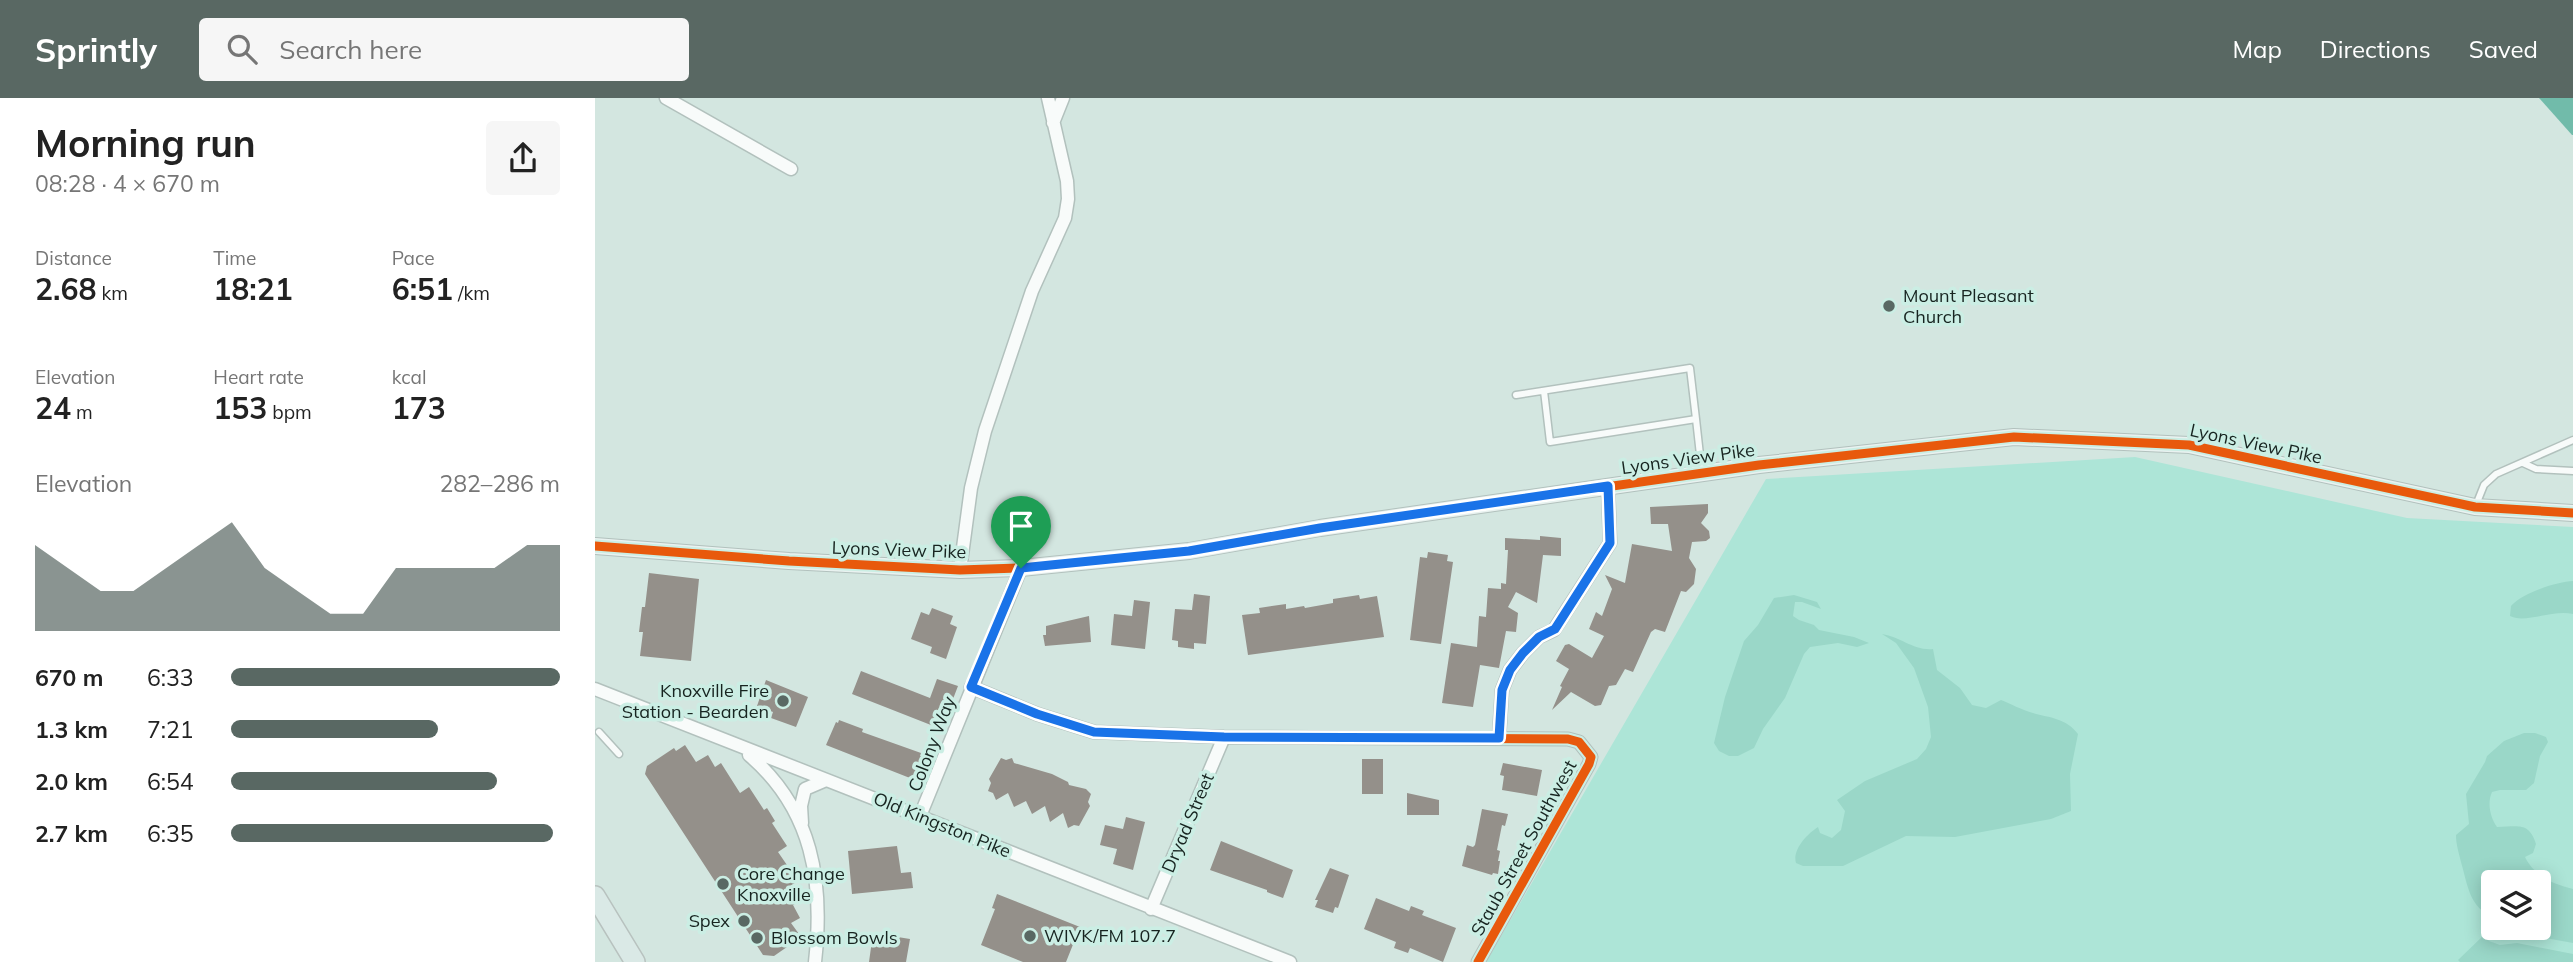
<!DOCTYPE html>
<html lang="en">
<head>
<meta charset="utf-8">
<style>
  :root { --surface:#fff; --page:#f6f6f6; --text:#222; --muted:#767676; --accent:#596863 }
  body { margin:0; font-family:Mulish,sans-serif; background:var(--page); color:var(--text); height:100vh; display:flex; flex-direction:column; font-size:26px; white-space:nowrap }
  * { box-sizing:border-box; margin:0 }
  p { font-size:23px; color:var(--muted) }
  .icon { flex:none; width:38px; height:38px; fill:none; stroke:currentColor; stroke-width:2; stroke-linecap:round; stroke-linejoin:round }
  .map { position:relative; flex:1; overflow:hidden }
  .drawer { display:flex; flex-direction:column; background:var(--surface); width:595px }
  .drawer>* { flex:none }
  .fabs { position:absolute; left:1886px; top:772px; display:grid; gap:14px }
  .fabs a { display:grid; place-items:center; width:70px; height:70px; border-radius:7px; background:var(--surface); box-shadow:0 4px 18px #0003; font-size:35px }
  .pin { position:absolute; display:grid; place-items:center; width:60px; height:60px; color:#fff; margin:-72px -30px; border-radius:50% 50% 50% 0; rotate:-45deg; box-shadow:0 0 7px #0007 }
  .pin .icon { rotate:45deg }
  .round { display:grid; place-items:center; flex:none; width:74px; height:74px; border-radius:7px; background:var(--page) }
  .overview { display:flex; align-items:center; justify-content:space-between; height:119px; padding:0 35px }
  h1 { font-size:38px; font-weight:700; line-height:52px }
  .stats { display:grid; grid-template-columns:repeat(3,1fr); gap:10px; height:119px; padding:7px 35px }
  .stats div { display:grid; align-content:center }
  .stats b { font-size:30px; font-weight:700 }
  .stats small { font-size:19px; font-weight:400 }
  .stats p { font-size:19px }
  .chart { height:196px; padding:14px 35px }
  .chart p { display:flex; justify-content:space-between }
  .chart svg { width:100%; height:126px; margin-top:7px; fill:var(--accent); opacity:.7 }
  ul { padding:0 35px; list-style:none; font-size:23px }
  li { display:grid; grid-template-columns:112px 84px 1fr; align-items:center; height:52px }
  li i { height:18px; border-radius:9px; background:var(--accent) }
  header { display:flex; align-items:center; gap:42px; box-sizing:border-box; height:98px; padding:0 35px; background:var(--accent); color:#fff }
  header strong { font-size:33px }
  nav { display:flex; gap:38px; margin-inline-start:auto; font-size:24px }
  .search { width:490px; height:63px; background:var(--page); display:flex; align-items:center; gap:18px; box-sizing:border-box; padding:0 24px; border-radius:7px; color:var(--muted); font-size:26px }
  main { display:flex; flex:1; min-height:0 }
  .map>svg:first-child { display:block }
  .green { fill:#ade5d7; fill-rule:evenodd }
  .forest { fill:#9ad7c8 }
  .water { fill:#71bbaa }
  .building { fill:#94908a }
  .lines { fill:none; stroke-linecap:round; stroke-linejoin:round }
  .lane-casing { stroke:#b2c1bd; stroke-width:9 }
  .street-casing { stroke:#b2c1bd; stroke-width:15 }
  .secondary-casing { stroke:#b2c1bd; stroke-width:18 }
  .primary-casing { stroke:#b8c2bf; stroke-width:22 }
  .lane { stroke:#f8fbfa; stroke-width:6 }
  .street { stroke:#f8fbfa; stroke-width:12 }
  .secondary { stroke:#e9f2f0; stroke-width:16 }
  .primary { stroke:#dae9e6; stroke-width:19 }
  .cycleway-casing { stroke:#cbeee4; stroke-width:13 }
  .cycleway { stroke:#e8590c; stroke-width:9 }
  .route-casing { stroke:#fff; stroke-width:14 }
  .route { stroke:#1a73e8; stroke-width:9 }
  .poi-dot { fill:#596863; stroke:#cbeee4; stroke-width:2.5 }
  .labels { text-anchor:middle; stroke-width:7; stroke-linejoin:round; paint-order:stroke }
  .poi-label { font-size:18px; fill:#172420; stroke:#cbeee4; text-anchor:start }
  .street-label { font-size:18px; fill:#172420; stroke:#cbeee4 }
</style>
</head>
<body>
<header>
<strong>Sprintly</strong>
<div class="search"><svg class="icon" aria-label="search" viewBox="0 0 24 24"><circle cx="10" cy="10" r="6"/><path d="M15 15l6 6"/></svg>Search here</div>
<nav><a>Map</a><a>Directions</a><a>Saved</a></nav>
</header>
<main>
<section class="drawer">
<div class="overview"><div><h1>Morning run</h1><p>08:28 · 4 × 670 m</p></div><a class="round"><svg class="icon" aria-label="share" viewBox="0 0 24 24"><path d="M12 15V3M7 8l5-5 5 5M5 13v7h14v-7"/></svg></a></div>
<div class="stats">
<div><p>Distance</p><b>2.68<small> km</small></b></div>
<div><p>Time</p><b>18:21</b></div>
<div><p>Pace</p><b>6:51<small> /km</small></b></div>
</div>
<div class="stats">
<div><p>Elevation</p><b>24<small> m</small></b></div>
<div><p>Heart rate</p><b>153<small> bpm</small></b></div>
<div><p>kcal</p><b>173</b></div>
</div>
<div class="chart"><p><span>Elevation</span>282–286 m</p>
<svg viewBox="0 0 160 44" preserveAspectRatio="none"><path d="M0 44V14L10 22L20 30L30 30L40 22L50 14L60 6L70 22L80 30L90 38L100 38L110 22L120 22L130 22L140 22L150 14L160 14V44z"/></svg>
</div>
<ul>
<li><b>670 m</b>6:33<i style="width:100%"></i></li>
<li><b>1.3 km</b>7:21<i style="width:63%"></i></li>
<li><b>2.0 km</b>6:54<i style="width:81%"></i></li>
<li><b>2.7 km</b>6:35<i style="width:98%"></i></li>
</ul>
</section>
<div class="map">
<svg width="1978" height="864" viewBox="0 0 1978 864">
  <rect width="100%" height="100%" fill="#d3e6e0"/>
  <path class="green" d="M 1540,359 L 1812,420 L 1978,429 L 1978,864 L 891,864 L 1171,381 ZM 1899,784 L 1944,784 L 1944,830 L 1899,830 Z"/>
  <path class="forest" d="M 1978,483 L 1978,516 C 1958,511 1930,526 1915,518 L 1916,508 C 1927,495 1961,484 1978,483 Z
    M 1199,497 L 1222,504 L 1226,511 L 1207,504 L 1200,504 L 1198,518 L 1204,522 L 1219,527 L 1224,532 L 1259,539 L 1274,545 L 1262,549 L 1243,545 L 1215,549 L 1209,556 L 1190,600 L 1168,631 L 1159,650 L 1143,658 L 1134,658 L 1124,653 L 1119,645 L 1130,599 L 1149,543 L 1163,527 L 1179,500 Z
    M 1287,536 C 1306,539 1319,553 1338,551 L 1342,572 L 1365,590 L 1377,607 L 1391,610 L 1406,602 C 1416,606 1427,612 1438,615 C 1455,620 1471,620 1483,636 L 1475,676 L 1476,713 L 1456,721 L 1360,739 L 1311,738 L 1248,768 L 1208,768 L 1201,765 C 1197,752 1212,736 1223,729 L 1225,735 L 1237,740 L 1246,732 L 1250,713 L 1242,702 L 1270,683 L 1322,661 L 1331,651 L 1336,639 L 1333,609 L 1319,570 L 1301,545 Z
    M 1929,635 L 1940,635 L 1951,639 L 1953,644 L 1945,658 L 1939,685 L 1931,692 L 1905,692 L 1897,694 C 1892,705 1895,719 1902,729 C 1922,729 1934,723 1941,746 L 1938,755 L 1930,759 C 1940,779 1958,786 1978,791 L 1978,845 L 1929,836 L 1913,830 L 1944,830 L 1944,784 L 1899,784 L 1899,820 C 1874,809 1873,788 1866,764 C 1864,755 1861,747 1861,737 L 1874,726 L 1871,696 L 1890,664 L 1892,658 L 1909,643 Z
    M 1889,837 L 1894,843 L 1905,847 L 1922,845 L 1978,856 L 1978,864 L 1865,864 L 1863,862 Z"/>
  <path class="water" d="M 1944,0 L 1978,0 L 1978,37 L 1977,37 Z"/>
  <path class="building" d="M 1113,406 L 1113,415 L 1106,425 L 1114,433 L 1115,440 L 1111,443 L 1097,444 L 1094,460 L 1101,471 L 1099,486 L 1091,494 L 1086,493 L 1070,534 L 1060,531 L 1056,534 L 1038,574 L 1030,571 L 1021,587 L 1014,588 L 1006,607 L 1000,608 L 976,594 L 957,612 L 967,589 L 965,588 L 974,571 L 961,563 L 970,547 L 974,546 L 997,560 L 1009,538 L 994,531 L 1001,514 L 1007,518 L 1017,491 L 1010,477 L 1030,485 L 1037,446 L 1077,453 L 1073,426 L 1056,426 L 1055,409 Z
    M 945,438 L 966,440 L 966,458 L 948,457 L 942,505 L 921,494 L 913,509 L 923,515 L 921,534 L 911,533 L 904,570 L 885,567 L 878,609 L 847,605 L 856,545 L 882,549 L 884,518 L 891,519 L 893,490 L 906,491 L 906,485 L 911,486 L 913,452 L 910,452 L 910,440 L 945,442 Z
    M 833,454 L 853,457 L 852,463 L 858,464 L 846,546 L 815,542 L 825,459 L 832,460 Z
    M 54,475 L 104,481 L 96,563 L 45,558 L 48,534 L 44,534 L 47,509 L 50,509 Z
    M 599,496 L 615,498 L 611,546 L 599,545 L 599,551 L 583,549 L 583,543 L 577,542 L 580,511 L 597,512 Z
    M 764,497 L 765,501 L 782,498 L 789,539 L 653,557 L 647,517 L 665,515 L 664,510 L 691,506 L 691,511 L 709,508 L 710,510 L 738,505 L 738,501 Z
    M 539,502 L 555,504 L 550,551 L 516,547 L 519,516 L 537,518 Z
    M 337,510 L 358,518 L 355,526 L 362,529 L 351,561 L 335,555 L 337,549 L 316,541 L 326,514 L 334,517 Z
    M 494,518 L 496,544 L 450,548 L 448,537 L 451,537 L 451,528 Z
    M 266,573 L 335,600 L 342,581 L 363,588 L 358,601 L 353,599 L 341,629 L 257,596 Z
    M 171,582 L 213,599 L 201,629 L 176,620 L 178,614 L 162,608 Z
    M 244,622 L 268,631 L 267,634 L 326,655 L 325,658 L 329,659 L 320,682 L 231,647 L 241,624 L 243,625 Z
    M 90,647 L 101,664 L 113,657 L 120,669 L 126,665 L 145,695 L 154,689 L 169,712 L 172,710 L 180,723 L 177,725 L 192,748 L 183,754 L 203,783 L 195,788 L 205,803 L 198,807 L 205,820 L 196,825 L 204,836 L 200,839 L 202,842 L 179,858 L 168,857 L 50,676 L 52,668 L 79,650 L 81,653 Z
    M 406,660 L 411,662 L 417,660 L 419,665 L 457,676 L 473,684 L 474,687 L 491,691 L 496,696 L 493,704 L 495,708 L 484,728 L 479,727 L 473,730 L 468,715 L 455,724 L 450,708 L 437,716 L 431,703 L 419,709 L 413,695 L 401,702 L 398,695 L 393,693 L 396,685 L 394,681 Z
    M 767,661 L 788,661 L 788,696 L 767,696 Z
    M 908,665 L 947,672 L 942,698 L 907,692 L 909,678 L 905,677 Z
    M 812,695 L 844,702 L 844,717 L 812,717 Z
    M 887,711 L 913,716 L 910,728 L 907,727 L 902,752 L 905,753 L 903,763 L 905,763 L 903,776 L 898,775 L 897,777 L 867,768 L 872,747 L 878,749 L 880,747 Z
    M 531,719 L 550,724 L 538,772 L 518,766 L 522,751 L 505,747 L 510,727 L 528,731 Z
    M 626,743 L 698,772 L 688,800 L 672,794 L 672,792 L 615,772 Z
    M 302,748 L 306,775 L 316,774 L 318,790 L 257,796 L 253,753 Z
    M 735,770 L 754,777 L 743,810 L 740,809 L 738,815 L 720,809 L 723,802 L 720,802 Z
    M 402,796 L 485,829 L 471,864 L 428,864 L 386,847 L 400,811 L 397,810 Z
    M 781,800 L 814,813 L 816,808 L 829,813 L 827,817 L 861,830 L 848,864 L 815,850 L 813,855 L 799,850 L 801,844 L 769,831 Z
    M 278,835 L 315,841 L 311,864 L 274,864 Z"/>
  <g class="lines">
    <g class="lane-casing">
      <path id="lane" d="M 921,297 L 1095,270 L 1101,321 L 955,344 L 949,293
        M 1101,321 L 1107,375
        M 1928,365 L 1941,371 L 1978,373
        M 1881,407 L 1889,387 L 1901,376 L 1978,342
        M 4,634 L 24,656"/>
    </g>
    <g class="street-casing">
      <path id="street" d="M 71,0 L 196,71
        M 458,25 L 468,0
        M 365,472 L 376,390 L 390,333 L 437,193 L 470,120 L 473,101 L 472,83 L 453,0
        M 376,589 L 442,616 L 499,634 L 629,639 L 973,641 L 984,644 L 996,659 L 994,666 L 883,864
        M 0,591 L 695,864
        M 904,640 L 907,592 L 915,572 L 928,555 L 944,539 L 959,532 L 1015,445 L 1013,388
        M 154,657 C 218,712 229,784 220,864
        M 325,718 L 426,470
        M 207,725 L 206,708 L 210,691 L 231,682
        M 556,811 L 629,639"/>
    </g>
    <g class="secondary-casing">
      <path id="secondary" d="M 0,448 L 194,463 L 365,472 L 426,470 L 594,453 L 725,430 L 1164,367 L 1419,339 L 1594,347 L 1880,409 L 1978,415"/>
    </g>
    <g class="primary-casing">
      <path id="primary" d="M 0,798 L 40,864"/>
    </g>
    <use href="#lane" class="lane"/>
    <use href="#street" class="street"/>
    <use href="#secondary" class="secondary"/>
    <use href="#primary" class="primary"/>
    <g class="cycleway-casing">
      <path id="cycleway" d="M 0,448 L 194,463 L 365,472 L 426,470 L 594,453 L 725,430 L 1164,367 L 1419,339 L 1594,347 L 1880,409 L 1978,415
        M 376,589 L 442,616 L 499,634 L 629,639 L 973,641 L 984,644 L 996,659 L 994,666 L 883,864"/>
    </g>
    <use href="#cycleway" class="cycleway"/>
  </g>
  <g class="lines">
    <g class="route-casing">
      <path id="route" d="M 1013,388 L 1015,445 L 960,531 L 944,539 L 928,555 L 915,572 L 907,592 L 904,640 L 629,639 L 499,634 L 442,616 L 376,589 L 426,470 L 594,453 L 725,430 Z"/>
    </g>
    <use href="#route" class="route"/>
  </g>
  <g class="poi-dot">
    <circle cx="1294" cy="208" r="7"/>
    <circle cx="188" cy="603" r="7"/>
    <circle cx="128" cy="786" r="7"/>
    <circle cx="149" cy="823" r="7"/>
    <circle cx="435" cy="838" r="7"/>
    <circle cx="162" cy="840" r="7"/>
  </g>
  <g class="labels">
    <g class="poi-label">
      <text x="1308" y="204">Mount Pleasant<tspan x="1308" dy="21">Church</tspan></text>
      <text x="174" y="599" text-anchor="end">Knoxville Fire<tspan x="174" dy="21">Station - Bearden</tspan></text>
      <text x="142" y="782">Core Change<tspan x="142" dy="21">Knoxville</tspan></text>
      <text x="135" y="829" text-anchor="end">Spex</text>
      <text x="449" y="844">WIVK/FM 107.7</text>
      <text x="176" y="846">Blossom Bowls</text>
    </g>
    <g class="street-label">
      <text transform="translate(1661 346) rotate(12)" y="6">Lyons View Pike</text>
      <text transform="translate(1093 361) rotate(-8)" y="6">Lyons View Pike</text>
      <text transform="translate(304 452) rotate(2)" y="6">Lyons View Pike</text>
      <text transform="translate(337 646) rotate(-69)" y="6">Colony Way</text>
      <text transform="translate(593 725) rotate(-67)" y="6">Dryad Street</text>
      <text transform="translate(347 727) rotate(22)" y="6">Old Kingston Pike</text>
      <text transform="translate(929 750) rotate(-61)" y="6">Staub Street Southwest</text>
    </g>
  </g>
</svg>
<div class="fabs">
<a><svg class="icon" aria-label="layers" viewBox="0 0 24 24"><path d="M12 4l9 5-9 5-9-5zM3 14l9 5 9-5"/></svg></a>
</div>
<div class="pin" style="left:426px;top:470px;background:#1e9e55"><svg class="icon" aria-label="arrive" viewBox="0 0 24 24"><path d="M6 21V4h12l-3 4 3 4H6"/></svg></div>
</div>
</main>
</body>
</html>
